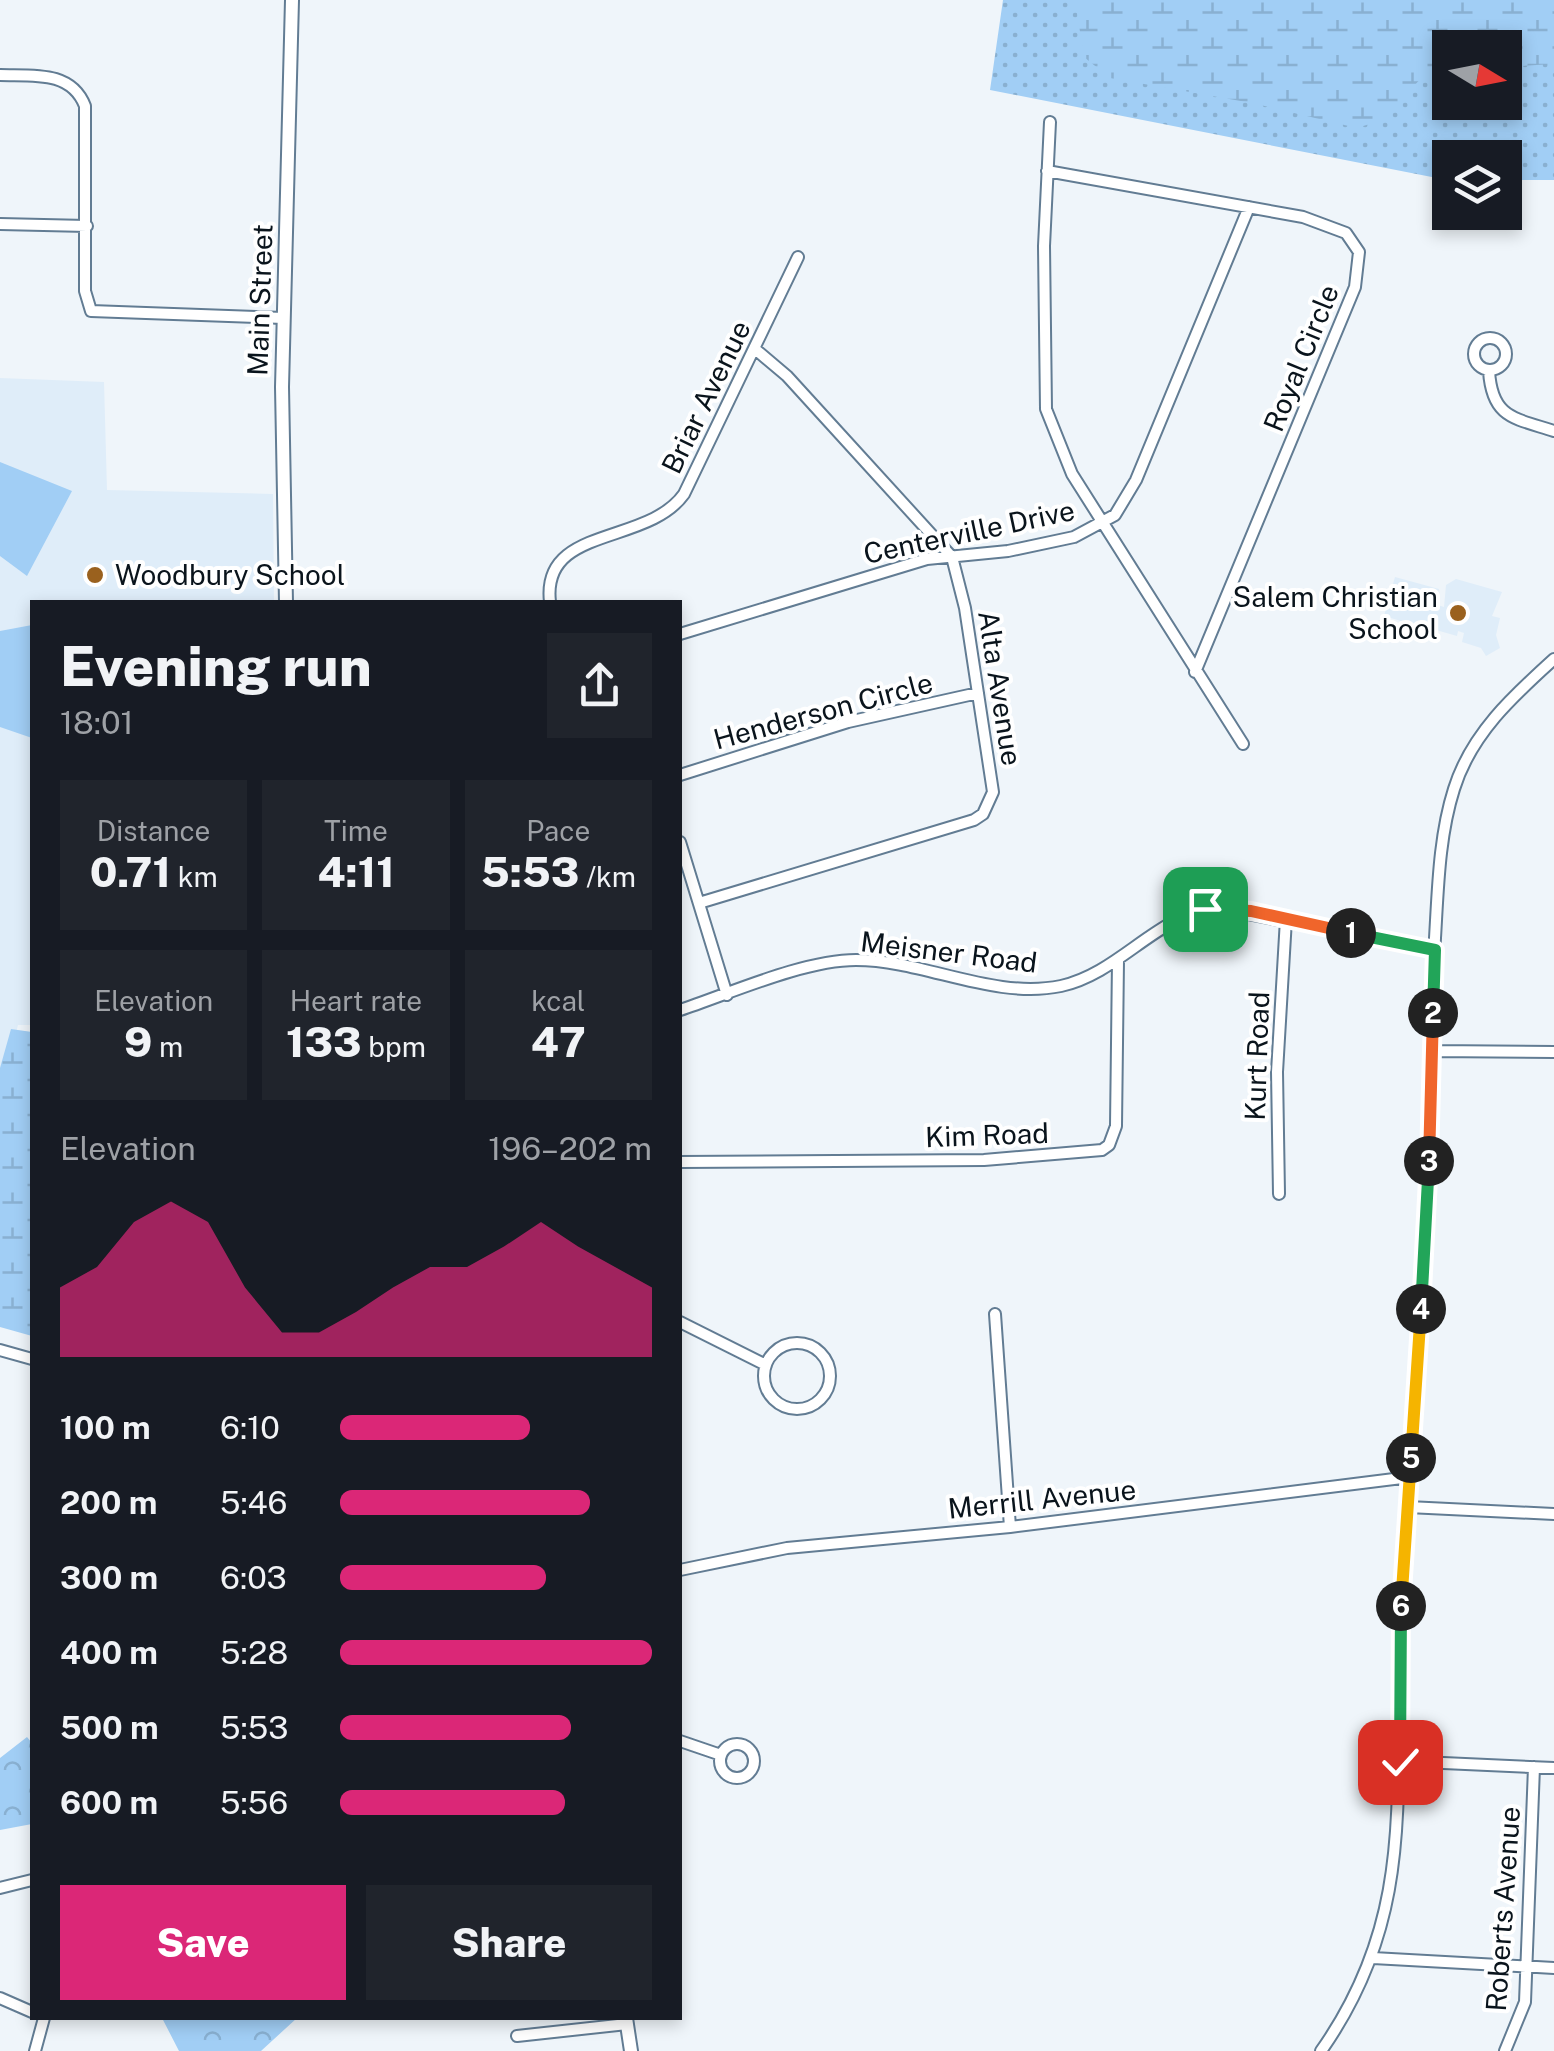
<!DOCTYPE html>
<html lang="en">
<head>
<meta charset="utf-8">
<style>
  :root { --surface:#171b24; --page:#20242c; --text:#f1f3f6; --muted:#9ea1a6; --accent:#db2777 }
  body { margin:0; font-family:"Public Sans",sans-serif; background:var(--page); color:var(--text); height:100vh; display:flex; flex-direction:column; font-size:38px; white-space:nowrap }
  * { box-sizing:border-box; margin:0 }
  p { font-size:32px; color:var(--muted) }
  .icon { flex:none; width:55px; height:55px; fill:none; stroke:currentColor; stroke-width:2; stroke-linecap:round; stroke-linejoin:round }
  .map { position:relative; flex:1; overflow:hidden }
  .side { position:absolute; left:30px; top:600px; width:652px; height:1420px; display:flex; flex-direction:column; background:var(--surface); border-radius:0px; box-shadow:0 5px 15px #0003 }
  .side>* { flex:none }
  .needle { width:65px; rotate:100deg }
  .tools { position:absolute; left:1432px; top:30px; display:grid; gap:20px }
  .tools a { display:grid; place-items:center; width:90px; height:90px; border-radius:0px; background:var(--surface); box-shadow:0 5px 15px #0003; font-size:50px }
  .pin { position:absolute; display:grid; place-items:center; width:85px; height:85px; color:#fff; margin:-42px; border-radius:20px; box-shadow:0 5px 15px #0006 }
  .km { position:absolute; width:50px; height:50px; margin:-25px; border-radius:50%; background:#222; color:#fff; font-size:28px; line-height:50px; text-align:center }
  .round { display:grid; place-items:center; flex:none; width:105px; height:105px; border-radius:0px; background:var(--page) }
  .headline { display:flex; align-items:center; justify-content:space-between; height:170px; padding:0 30px }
  h1 { font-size:55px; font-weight:800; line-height:75px }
  .metrics { display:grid; grid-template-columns:repeat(3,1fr); gap:15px; height:170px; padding:10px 30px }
  .metrics div { display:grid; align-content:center; border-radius:0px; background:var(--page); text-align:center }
  .metrics b { font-size:42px; font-weight:800 }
  .metrics small { font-size:28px; font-weight:400 }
  .metrics p { font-size:28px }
  .chart { height:280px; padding:20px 30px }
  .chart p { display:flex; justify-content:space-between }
  .chart svg { width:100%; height:180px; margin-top:10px; fill:var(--accent); opacity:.7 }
  .cta { display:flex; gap:20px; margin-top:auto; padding:20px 30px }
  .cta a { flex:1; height:115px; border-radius:0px; background:var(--accent); color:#fff; font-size:40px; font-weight:800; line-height:115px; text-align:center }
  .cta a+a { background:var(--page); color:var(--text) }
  ul { padding:0 30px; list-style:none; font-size:32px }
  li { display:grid; grid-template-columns:160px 120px 1fr; align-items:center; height:75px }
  li i { height:25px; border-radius:12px; background:var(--accent) }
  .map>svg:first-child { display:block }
  .built { fill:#dfedf9 }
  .green { fill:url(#green-dots); fill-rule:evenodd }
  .forest { fill:url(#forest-crowns) }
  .wetland { fill:url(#wetland-marsh) }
  .pitch { fill:#a1cef5 }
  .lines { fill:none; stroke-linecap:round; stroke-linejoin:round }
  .minor-casing { stroke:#627c93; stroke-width:14 }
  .major-casing { stroke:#627c93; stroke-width:16 }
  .minor { stroke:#fff; stroke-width:10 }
  .major { stroke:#fff; stroke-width:12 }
  .split-1-casing { stroke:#fff; stroke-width:20 }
  .split-2-casing { stroke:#fff; stroke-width:20 }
  .split-3-casing { stroke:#fff; stroke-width:20 }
  .split-4-casing { stroke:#fff; stroke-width:20 }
  .split-5-casing { stroke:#fff; stroke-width:20 }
  .split-6-casing { stroke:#fff; stroke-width:20 }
  .split-7-casing { stroke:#fff; stroke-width:20 }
  .split-1 { stroke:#f0652b; stroke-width:12 }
  .split-2 { stroke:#22a559; stroke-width:12 }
  .split-3 { stroke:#f0652b; stroke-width:12 }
  .split-4 { stroke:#22a559; stroke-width:12 }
  .split-5 { stroke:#f5b400; stroke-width:12 }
  .split-6 { stroke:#f5b400; stroke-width:12 }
  .split-7 { stroke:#22a559; stroke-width:12 }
  .poi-dot { fill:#9a611e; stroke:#fff; stroke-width:4 }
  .labels { text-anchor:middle; stroke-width:8; stroke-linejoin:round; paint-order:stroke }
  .street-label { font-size:28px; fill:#0a141c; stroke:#fff }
  .poi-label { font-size:28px; fill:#0a141c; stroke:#fff; text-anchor:start }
</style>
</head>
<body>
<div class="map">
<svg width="1554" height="2051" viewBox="0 0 1554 2051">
  <defs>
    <pattern id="green-dots" width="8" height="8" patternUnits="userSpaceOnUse" patternTransform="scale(2.5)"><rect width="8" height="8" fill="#a1cef5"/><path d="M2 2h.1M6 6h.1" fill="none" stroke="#89b0d1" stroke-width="1.8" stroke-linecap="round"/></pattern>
    <pattern id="forest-crowns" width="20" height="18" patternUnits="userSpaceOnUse" patternTransform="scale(2.5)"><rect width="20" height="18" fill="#a1cef5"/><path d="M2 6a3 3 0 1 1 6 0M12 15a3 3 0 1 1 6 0" fill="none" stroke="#89b0d1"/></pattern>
    <pattern id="wetland-marsh" width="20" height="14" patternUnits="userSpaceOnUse" patternTransform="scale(2.5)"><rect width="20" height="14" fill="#a1cef5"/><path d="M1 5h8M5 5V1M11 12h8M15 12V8" fill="none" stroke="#89b0d1"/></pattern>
  </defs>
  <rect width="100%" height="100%" fill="#eff5fa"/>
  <path class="built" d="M 0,378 L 104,382 L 107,490 L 273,494 L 274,602 L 32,602 L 32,1025 L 18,1025 L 0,1094 Z
    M 1395,577 L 1439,589 L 1435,604 L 1444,607 L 1446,585 L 1456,579 L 1502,592 L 1492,616 L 1500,618 L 1496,635 L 1500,648 L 1486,656 L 1481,648 L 1462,642 L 1464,633 L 1458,631 L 1457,636 L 1436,630 L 1438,623 L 1431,621 L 1428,629 L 1384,616 Z"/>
  <path class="green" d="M 1003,0 L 1554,0 L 1554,180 L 1505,180 L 1505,158 L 1450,158 L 1447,180 L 990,90 ZM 1450,48 L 1505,48 L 1505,102 L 1450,102 Z"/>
  <path class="forest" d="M 27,1737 L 32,1743 L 32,1824 L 0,1830 L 0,1758 Z
    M 162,2018 L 297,2018 L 261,2051 L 179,2051 Z"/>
  <path class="wetland" d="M 1075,0 L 1554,0 L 1554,64 L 1505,67 L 1505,48 L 1450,48 L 1450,71 L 1426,73 L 1382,120 L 1357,128 L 1252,103 L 1110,78 L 1084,57 Z
    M 11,1029 L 32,1032 L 32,1336 L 0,1327 L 0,1068 Z"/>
  <path class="pitch" d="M 0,462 L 72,491 L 27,576 L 0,556 Z
    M 32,625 L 32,738 L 0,727 L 0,631 Z"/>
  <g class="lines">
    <g class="minor-casing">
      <path id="minor" d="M 0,75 C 32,76 71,70 85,106 L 85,291 L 91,311 L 284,318
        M 1050,122 L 1044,246 L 1046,409 L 1072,474 L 1243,744
        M 1047,171 L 1303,217 L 1346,233 L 1359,252 L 1355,287 L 1195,672
        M 0,224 L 87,226
        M1474 354a16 16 0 1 1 32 0a16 16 0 1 1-32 0Z
        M 1489,371 C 1492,418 1514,418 1554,431
        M 550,602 C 541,525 647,546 684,494 L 798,257
        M 680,634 L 927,559 L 1008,551 L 1074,537 L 1115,515 L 1136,480 L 1249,207
        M 680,775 L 848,722 L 978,693
        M 680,842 L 727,995
        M 699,903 L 974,820 L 983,814 L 993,792 L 965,608 L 952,557 L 787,376 L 755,349
        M 680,1010 C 731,993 804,960 856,960 C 924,960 993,1000 1061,986 C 1120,973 1157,914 1216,908 L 1435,950
        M 1431,1051 L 1554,1052
        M 680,1162 L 984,1160 L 1102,1150 L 1109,1145 L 1116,1126 L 1118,961
        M 1279,1194 L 1277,1072 L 1286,919
        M 995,1314 L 1010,1527
        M 680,1322 L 766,1365
        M764 1376a33 33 0 1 1 66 0a33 33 0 1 1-66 0Z
        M 0,1350 L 32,1359
        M 1408,1507 L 1554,1514
        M 680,1570 L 787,1548 L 1010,1527 L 1410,1477
        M 680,1741 L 721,1755
        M720 1761a17 17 0 1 1 34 0a17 17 0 1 1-34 0Z
        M 1399,1761 L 1554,1768
        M 0,1888 L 32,1880
        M 1373,1958 L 1554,1968
        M 0,1998 L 32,2012
        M 517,2036 L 627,2024
        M 35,2051 L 44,2018
        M 1321,2051 C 1419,1912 1393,1788 1400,1630 C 1406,1480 1424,1330 1428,1179 C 1431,1099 1431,1018 1435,938 C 1438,888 1439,836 1454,789 C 1471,734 1513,696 1554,659
        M 1505,2051 L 1525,2002 L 1534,1767"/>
    </g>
    <g class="major-casing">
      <path id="major" d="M 286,602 L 282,387 L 292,0
        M 626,2018 L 631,2051"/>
    </g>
    <use href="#minor" class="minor"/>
    <use href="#major" class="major"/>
  </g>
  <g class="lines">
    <g class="split-1-casing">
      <path id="split-1" d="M 1205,909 L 1251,911 L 1351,933"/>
    </g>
    <g class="split-2-casing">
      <path id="split-2" d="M 1351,933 L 1435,950 L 1433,1013"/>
    </g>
    <g class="split-3-casing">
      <path id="split-3" d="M 1429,1161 L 1433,1013"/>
    </g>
    <g class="split-4-casing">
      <path id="split-4" d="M 1421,1309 L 1429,1161"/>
    </g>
    <g class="split-5-casing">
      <path id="split-5" d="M 1411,1458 L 1421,1309"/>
    </g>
    <g class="split-6-casing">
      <path id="split-6" d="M 1401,1606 L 1411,1458"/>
    </g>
    <g class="split-7-casing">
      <path id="split-7" d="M 1400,1762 L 1401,1606"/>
    </g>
    <use href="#split-1" class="split-1"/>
    <use href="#split-2" class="split-2"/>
    <use href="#split-3" class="split-3"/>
    <use href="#split-4" class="split-4"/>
    <use href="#split-5" class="split-5"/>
    <use href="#split-6" class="split-6"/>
    <use href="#split-7" class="split-7"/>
  </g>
  <g class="poi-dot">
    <circle cx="95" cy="575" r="10"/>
    <circle cx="1458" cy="613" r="10"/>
  </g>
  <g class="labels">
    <g class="street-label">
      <text transform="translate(260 300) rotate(-88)" y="10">Main Street</text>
      <text transform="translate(1301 358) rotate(-68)" y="10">Royal Circle</text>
      <text transform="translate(706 397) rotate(-64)" y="10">Briar Avenue</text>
      <text transform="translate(969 532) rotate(-12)" y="10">Centerville Drive</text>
      <text transform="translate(1000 688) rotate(81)" y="10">Alta Avenue</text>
      <text transform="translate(823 711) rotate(-15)" y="10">Henderson Circle</text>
      <text transform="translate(949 952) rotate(7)" y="10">Meisner Road</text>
      <text transform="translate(1257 1056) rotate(-88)" y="10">Kurt Road</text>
      <text transform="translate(987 1135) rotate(-2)" y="10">Kim Road</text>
      <text transform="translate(1042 1499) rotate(-6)" y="10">Merrill Avenue</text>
      <text transform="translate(1503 1909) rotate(-86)" y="10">Roberts Avenue</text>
    </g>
    <g class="poi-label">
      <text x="115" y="585">Woodbury School</text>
      <text x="1438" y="607" text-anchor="end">Salem Christian<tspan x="1438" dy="32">School</tspan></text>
    </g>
  </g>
</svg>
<div class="tools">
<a><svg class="needle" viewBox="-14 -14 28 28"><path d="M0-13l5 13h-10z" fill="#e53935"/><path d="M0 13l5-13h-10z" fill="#9ea1a6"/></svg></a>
<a><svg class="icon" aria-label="layers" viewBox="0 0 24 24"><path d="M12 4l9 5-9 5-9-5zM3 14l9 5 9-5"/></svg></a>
</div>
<div class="pin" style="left:1205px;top:909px;background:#1e9e55"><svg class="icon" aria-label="arrive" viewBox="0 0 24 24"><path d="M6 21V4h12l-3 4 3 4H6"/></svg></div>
<div class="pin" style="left:1400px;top:1762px;background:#d93025"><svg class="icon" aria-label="check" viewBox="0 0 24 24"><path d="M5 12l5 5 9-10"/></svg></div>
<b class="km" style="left:1351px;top:933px">1</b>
<b class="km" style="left:1433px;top:1013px">2</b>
<b class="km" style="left:1429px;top:1161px">3</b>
<b class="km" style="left:1421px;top:1309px">4</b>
<b class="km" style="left:1411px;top:1458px">5</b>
<b class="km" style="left:1401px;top:1606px">6</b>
<section class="side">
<div class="headline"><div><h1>Evening run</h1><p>18:01</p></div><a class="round"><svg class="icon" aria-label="share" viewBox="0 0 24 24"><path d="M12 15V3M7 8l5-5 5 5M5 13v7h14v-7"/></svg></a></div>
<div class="metrics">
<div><p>Distance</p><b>0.71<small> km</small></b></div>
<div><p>Time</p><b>4:11</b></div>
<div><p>Pace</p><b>5:53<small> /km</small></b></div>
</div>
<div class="metrics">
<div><p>Elevation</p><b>9<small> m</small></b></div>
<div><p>Heart rate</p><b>133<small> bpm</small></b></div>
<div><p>kcal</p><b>47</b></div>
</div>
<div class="chart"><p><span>Elevation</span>196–202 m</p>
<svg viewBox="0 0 160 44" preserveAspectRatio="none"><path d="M0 44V27L10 22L20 11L30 6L40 11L50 27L60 38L70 38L80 33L90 27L100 22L110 22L120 17L130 11L140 17L150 22L160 27V44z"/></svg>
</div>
<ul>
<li><b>100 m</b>6:10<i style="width:61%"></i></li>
<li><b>200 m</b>5:46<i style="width:80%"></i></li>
<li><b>300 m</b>6:03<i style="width:66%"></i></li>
<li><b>400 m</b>5:28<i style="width:100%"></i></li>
<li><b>500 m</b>5:53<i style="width:74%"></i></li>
<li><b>600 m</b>5:56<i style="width:72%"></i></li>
</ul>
<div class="cta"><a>Save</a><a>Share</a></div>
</section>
</div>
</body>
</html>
